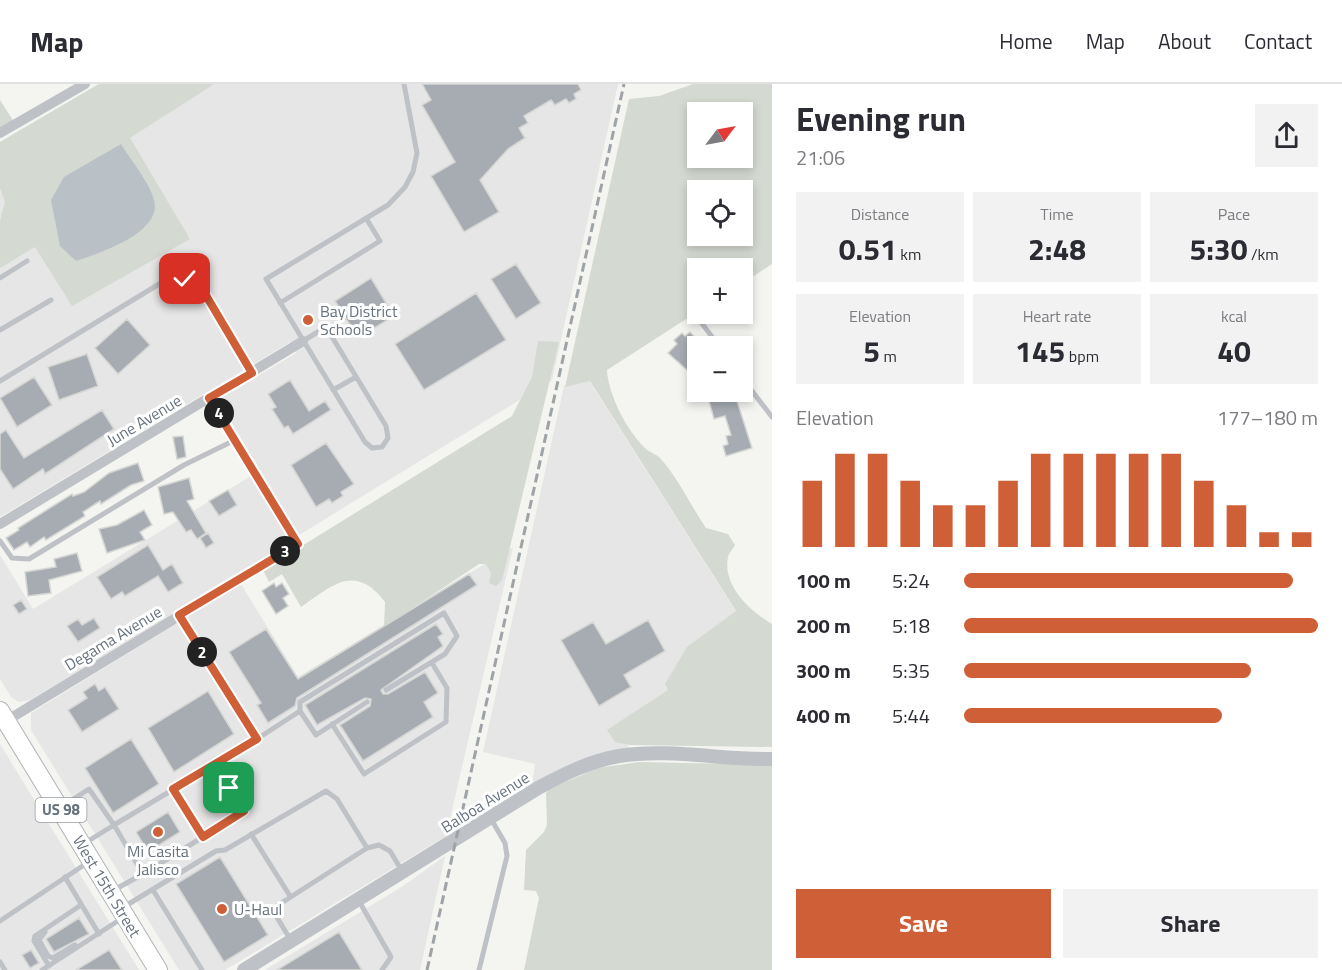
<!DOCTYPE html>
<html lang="en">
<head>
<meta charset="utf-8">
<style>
  :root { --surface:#fff; --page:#f2f2f3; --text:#2b2b33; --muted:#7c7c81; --line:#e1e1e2; --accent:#cf5f37 }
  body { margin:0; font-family:"Titillium Web",sans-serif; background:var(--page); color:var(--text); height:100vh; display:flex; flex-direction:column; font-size:22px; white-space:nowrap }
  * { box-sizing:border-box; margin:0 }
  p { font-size:20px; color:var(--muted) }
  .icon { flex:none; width:33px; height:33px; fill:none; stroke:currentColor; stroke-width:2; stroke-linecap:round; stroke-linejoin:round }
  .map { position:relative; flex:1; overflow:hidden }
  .side { display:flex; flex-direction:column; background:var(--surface); width:570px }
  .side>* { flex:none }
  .needle { width:39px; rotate:58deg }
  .buttons { position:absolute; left:687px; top:18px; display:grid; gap:12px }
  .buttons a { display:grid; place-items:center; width:66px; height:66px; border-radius:0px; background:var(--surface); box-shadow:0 3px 9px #0003; font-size:30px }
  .pin { position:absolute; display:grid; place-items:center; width:51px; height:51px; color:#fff; margin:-26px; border-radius:12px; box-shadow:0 3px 9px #0006 }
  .km { position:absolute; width:30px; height:30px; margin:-15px; border-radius:50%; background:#222; color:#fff; font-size:16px; line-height:30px; text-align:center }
  .round { display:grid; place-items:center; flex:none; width:63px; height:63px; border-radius:0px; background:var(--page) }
  .headline { display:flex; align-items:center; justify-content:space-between; height:102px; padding:0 24px }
  h1 { font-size:33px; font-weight:700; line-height:45px }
  .figures { display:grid; grid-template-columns:repeat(3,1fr); gap:9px; height:102px; padding:6px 24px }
  .figures div { display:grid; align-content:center; border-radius:0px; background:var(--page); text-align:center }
  .figures b { font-size:30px; font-weight:700 }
  .figures small { font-size:16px; font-weight:400 }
  .figures p { font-size:16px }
  .chart { height:168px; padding:12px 24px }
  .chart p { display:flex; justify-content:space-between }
  .chart svg { width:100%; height:108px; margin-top:6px; stroke:var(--accent); stroke-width:6 }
  .cta { display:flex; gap:12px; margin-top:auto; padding:12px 24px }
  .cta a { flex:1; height:69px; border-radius:0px; background:var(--accent); color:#fff; font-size:24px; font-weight:700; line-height:69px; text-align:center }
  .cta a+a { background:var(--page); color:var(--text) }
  ul { padding:0 24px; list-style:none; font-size:20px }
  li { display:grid; grid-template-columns:96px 72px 1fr; align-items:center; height:45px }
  li i { height:15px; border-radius:8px; background:var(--accent) }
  header { display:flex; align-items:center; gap:36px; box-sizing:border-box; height:84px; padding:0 30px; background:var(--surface); border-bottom:2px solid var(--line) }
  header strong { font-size:28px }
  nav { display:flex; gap:33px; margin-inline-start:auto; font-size:21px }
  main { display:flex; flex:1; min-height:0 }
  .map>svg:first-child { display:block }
  .built { fill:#e5e6e5 }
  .green { fill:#d4d9d1; fill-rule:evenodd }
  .water { fill:#b9c1c7 }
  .building { fill:#a6acb1; stroke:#d6d6d4; stroke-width:1.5 }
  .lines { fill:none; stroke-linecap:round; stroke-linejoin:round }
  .trunk-casing { stroke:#b1b4b7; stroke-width:20 }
  .service { stroke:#bec1c5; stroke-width:5 }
  .minor { stroke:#bec1c5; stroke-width:10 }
  .tertiary { stroke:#bec1c5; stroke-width:14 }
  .trunk { stroke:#fff; stroke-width:18 }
  .rail { stroke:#9ea3a8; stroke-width:3; stroke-dasharray:9 4.5; stroke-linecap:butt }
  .route-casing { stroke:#fff; stroke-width:12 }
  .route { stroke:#cf5f37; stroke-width:8 }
  .poi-dot { fill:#cf5f37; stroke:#fff; stroke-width:2 }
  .labels { text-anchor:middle; stroke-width:6; stroke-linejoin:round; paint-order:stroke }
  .shield { fill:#fff; stroke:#959da5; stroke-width:1.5 }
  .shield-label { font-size:15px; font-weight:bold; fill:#67737f }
  .poi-label { font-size:16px; fill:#67737f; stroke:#fff; text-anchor:start }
  .street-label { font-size:16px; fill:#67737f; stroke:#fff }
</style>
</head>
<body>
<header>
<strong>Map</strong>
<nav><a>Home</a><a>Map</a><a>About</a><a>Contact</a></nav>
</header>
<main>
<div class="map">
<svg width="772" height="886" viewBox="0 0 772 886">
  <rect width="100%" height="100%" fill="#f4f4f1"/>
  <path class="built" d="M 99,0 L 618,0 L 552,296 L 299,451 L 218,316 L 296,269 L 290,258 L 0,433 L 0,58 Z
    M 585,290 L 757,561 L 618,647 L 630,665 L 532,701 L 535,680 L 483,668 L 564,302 Z
    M 251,392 L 284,447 L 287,458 L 283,464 L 30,616 L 19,618 L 12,614 L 0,595 L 0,471 L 33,525 Z
    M 513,463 L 446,752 L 225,886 L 179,886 L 31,646 L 31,629 L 241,500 L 298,593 Z
    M 0,660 L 36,719 L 139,886 L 0,886 Z
    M 445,772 L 420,886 L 265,886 L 403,802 Z"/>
  <path class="green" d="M 99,0 L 214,0 L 130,54 L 190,155 L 72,222 L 35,163 L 0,184 L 0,137 L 5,118 L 0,104 L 0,58 Z
    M 693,0 L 772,0 L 772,180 L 743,199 L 742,184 L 698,184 L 697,228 L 607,286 C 608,310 627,347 645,364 C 649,368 656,370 660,374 C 678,394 691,422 706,444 L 728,450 L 735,461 C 733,465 729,469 728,473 C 722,502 751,528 772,540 L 772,663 L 630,661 L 615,658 L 607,646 L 668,606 L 665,600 L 687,563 L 736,527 L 590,297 L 565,303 L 629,15 L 659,12 ZM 698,28 L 742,28 L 742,74 L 698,74 ZM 698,106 L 742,106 L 742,152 L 698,152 Z
    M 0,16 L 14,38 L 0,47 Z
    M 538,257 L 559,258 L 504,488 L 502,496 L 496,502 L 489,499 L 491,489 L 486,480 L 479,480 L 384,543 L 385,518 C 355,479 333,501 301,523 L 282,490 L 269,498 L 263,486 L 512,332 L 532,293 Z
    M 639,678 L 772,681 L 772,886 L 524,886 L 539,814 L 536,807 L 524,806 L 526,766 L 544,748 L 547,741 L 546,709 L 549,705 L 598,684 Z"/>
  <path class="water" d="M 121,60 C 130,75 150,99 154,116 C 163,149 99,169 76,177 L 60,162 L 51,116 L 64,93 Z"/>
  <path class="building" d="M 422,0 L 578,0 L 581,6 L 574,10 L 576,15 L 569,19 L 566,15 L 555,21 L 551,16 L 524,32 L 528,39 L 519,44 L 525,54 L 508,65 L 480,96 L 499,128 L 464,148 L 431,92 L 455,78 L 422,21 L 431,16 Z
    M 516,180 L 541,219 L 516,235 L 491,195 Z
    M 371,194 L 394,232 L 358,254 L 335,217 Z
    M 476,209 L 506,256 L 424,306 L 395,260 Z
    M 127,235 L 150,261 L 118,290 L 95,264 Z
    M 690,248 L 698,257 L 698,296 L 668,269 L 677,260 L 674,256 L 682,249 L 685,252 Z
    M 87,270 L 98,302 L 59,316 L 48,283 Z
    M 34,293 L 52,321 L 17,343 L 0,314 Z
    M 290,296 L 309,327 L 325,317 L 331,326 L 293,350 L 288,342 L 284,344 L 272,325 L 276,323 L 268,310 Z
    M 700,308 L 740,308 L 742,315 L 737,317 L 752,364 L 726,372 L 723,362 L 728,360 L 726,352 L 731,351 L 725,332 L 714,335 L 709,317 Z
    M 102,326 L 114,345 L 45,390 L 43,385 L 13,405 L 0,385 L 0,350 L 6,346 L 24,374 Z
    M 183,352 L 186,373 L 177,375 L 173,353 Z
    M 326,359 L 354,400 L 341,408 L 343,412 L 332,419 L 329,415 L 316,423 L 291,381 Z
    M 138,379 L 144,397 L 131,401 L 101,420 L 100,417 L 83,428 L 85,432 L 46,456 L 44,453 L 30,463 L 27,458 L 14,466 L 6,454 L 19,446 L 18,444 L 72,410 L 73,412 L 84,408 L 109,389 Z
    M 189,394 L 194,415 L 187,417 L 206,449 L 197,455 L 191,446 L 186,448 L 173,428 L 164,430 L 158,403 Z
    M 228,406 L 237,421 L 219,432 L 209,417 Z
    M 144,426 L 152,441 L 140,448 L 145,456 L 107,469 L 99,445 L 117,441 Z
    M 208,449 L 214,459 L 206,464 L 200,454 Z
    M 148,461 L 163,486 L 172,480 L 183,499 L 168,508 L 158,492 L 125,512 L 122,508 L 111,515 L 97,493 Z
    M 77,469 L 82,487 L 49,496 L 51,509 L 28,512 L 25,488 L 56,483 L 54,475 Z
    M 469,490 L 477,501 L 297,614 L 295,622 L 268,639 L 257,621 L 261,619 L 229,568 L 266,545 L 298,595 Z
    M 274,499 L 276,503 L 282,499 L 289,510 L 283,514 L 288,522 L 276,530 L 262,507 Z
    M 21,516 L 27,525 L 19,530 L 13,521 Z
    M 94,534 L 100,544 L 78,558 L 67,542 L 78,535 L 82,541 Z
    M 648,536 L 665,567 L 624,591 L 631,603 L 599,622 L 561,556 L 593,538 L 606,560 Z
    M 436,540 L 443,550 L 438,553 L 443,562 L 381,606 L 383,610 L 388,610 L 425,588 L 438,609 L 424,618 L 433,633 L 363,677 L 340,641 L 370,622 L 371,615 L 365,614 L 317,641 L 305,621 Z
    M 95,600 L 99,607 L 105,603 L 119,625 L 82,648 L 68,626 L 87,614 L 83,608 Z
    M 208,607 L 234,650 L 174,688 L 148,644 Z
    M 131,655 L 159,700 L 113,729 L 85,684 Z
    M 168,728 L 180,748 L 148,768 L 136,748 Z
    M 220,773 L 268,851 L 224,878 L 176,800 Z
    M 79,834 L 89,850 L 54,868 L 46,855 Z
    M 339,848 L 362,886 L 277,886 Z
    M 31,866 L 39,879 L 30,884 L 22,871 Z
    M 109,866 L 122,886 L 76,886 Z"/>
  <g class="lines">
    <g class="trunk-casing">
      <path id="trunk" d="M 0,627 L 158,886"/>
    </g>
    <path class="service" d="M 0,194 L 27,177
      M 280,219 L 380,157 L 366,134
      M 697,233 L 719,262
      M 0,246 L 51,216
      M 303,257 L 326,243 L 386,342 L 388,354 L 382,363 L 372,364 L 365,358 L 266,195 L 388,121 L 405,103 L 413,88 L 417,69 L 404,0
      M 742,294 L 772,333
      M 0,297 L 164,197 L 185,195 L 204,208 L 252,289
      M 333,306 L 356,293
      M 0,457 L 12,474 L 29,475 L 184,381 L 235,356
      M 300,627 L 316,651 L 367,618
      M 332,640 L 364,690 L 446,638 L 447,604 L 432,579
      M 257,655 L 300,627 L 300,618 L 444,529 L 457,552 L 445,570 L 386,606
      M 61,723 L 89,705 L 114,741 L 85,759
      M 251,750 L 290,812
      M 203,753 L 244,727 L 229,704
      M 143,790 L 203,753 L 173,705
      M 65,793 L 99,850
      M 153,806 L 202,886
      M 112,807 L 143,790 L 114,741 L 257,655 L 179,532
      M 359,817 L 391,873 L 382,886
      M 122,824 L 216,767 L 225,766 L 326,707 L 337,715 L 367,764
      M 0,837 L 87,779
      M 45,848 L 39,856 L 48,872 L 53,874 L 75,861
      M 290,855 L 272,825 L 367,764 L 379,761 L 390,767 L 402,787
      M 0,878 L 5,886
      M 49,882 L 34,857 L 35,852 L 81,821
      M 42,886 L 124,833
      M 479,886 L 507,772 L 505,759 L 491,735"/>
    <path class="minor" d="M 0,49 L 85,0
      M 0,440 L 303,257
      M 6,637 L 298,460 L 209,314"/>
    <path class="tertiary" d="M 244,886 L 538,704 C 564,690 590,677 619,672 C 669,664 722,676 772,675"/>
    <use href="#trunk" class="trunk"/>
    <path class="rail" d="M 427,886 L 624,0"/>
  </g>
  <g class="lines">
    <g class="route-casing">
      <path id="route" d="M 185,195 L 204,208 L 252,289 L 209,314 L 298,460 L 179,531 L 257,655 L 173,705 L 203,753 L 244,727 L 229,704"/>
    </g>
    <use href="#route" class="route"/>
  </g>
  <g class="poi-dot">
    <circle cx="308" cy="236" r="6"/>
    <circle cx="158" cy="748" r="6"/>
    <circle cx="222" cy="825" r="6"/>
  </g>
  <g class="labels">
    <rect class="shield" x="35.5" y="714" width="51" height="24" rx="4.5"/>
    <g class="shield-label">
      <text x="61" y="731">US 98</text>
    </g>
    <g class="poi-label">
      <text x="320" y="233">Bay District<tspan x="320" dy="18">Schools</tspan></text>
      <text x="158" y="773" text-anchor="middle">Mi Casita<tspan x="158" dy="18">Jalisco</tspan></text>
      <text x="234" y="831">U-Haul</text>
    </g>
    <g class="street-label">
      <text transform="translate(144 336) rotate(-31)" y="6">June Avenue</text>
      <text transform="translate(113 554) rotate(-31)" y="6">Degama Avenue</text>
      <text transform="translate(485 718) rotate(-32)" y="6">Balboa Avenue</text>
      <text transform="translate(107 802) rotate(59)" y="6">West 15th Street</text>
    </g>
  </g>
</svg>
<div class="buttons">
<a><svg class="needle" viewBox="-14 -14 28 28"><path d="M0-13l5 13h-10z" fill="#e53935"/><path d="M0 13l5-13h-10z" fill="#7c7c81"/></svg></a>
<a><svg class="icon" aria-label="locate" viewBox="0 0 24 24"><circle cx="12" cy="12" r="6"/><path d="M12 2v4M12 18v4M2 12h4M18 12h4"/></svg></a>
<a>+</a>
<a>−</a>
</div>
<div class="pin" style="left:229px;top:704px;background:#1e9e55"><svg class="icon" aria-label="arrive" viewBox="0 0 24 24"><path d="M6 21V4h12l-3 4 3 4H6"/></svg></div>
<div class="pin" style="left:185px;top:195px;background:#d93025"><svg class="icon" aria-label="check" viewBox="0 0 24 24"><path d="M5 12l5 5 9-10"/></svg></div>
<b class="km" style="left:202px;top:568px">2</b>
<b class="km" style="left:285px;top:467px">3</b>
<b class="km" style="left:219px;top:329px">4</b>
</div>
<section class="side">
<div class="headline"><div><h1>Evening run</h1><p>21:06</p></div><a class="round"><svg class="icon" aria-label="share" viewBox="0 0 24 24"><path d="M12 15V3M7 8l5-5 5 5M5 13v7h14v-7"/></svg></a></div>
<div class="figures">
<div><p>Distance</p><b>0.51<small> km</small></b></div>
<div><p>Time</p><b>2:48</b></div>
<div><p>Pace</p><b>5:30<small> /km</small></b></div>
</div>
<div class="figures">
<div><p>Elevation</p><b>5<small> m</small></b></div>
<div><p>Heart rate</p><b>145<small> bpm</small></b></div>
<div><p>kcal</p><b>40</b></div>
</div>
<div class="chart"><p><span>Elevation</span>177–180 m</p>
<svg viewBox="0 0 160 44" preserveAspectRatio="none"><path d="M5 44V17M15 44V6M25 44V6M35 44V17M45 44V27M55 44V27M65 44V17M75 44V6M85 44V6M95 44V6M105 44V6M115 44V6M125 44V17M135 44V27M145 44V38M155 44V38"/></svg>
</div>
<ul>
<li><b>100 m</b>5:24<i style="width:93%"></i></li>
<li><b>200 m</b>5:18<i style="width:100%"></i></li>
<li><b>300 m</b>5:35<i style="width:81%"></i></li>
<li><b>400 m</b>5:44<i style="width:73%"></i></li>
</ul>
<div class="cta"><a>Save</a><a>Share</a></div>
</section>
</main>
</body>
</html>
